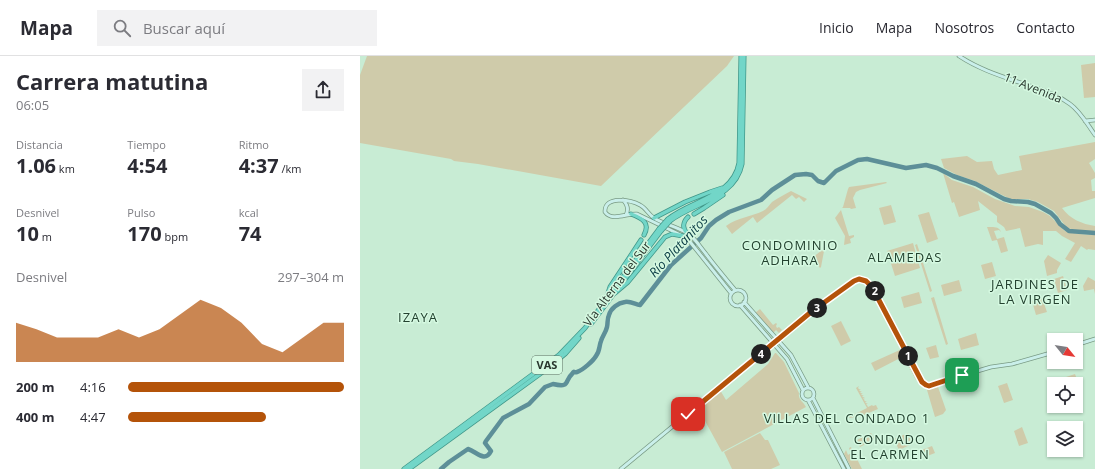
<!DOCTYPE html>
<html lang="es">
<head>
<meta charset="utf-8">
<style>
  :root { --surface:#fff; --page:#f2f2f3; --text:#2b2b33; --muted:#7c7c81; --line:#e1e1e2; --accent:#b45309 }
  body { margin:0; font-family:"Open Sans",sans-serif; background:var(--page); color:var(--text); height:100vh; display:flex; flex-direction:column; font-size:15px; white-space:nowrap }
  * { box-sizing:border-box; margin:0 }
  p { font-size:13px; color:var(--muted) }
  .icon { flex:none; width:22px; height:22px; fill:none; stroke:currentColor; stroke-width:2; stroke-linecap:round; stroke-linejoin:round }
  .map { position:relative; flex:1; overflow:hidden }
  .sheet { display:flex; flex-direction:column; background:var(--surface); width:360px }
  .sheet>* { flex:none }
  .needle { width:26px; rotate:120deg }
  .buttons { position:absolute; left:687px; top:277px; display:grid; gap:8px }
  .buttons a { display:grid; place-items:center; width:36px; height:36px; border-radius:0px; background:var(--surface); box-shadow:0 1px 3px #0004; font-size:20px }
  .pin { position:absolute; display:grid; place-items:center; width:34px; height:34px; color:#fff; margin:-17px; border-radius:8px; box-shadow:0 2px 6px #0006 }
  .km { position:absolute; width:20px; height:20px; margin:-10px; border-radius:50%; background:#222; color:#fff; font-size:11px; line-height:20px; text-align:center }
  .round { display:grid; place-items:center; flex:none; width:42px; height:42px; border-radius:0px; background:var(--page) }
  .summary { display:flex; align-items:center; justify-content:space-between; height:68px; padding:0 16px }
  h1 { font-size:22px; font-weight:700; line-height:30px }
  .figures { display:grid; grid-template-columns:repeat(3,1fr); gap:6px; height:68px; padding:4px 16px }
  .figures div { display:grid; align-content:center }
  .figures b { font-size:20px; font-weight:700 }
  .figures small { font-size:11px; font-weight:400 }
  .figures p { font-size:11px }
  .chart { height:112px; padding:8px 16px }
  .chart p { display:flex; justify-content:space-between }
  .chart svg { width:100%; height:72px; margin-top:4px; fill:var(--accent); opacity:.7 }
  ul { padding:0 16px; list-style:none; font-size:13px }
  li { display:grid; grid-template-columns:64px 48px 1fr; align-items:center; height:30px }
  li i { height:10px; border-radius:5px; background:var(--accent) }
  header { display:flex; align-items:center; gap:24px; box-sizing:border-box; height:56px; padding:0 20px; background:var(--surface); border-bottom:1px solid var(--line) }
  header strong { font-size:19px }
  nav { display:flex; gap:22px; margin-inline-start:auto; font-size:14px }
  .search { width:280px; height:36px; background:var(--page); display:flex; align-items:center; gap:10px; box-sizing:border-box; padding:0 14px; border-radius:0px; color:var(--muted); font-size:15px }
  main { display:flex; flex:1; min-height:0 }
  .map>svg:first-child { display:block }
  .green { fill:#cfcbaa }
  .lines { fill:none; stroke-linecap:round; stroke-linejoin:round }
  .river { stroke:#5d8f98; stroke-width:4.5 }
  .secondary-casing { stroke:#799a84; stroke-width:4.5 }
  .trunk-casing { stroke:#419789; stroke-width:5 }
  .secondary { stroke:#caefea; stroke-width:3 }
  .trunk { stroke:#72d6c8; stroke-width:3.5 }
  .trunk-bridge-casing { stroke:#419789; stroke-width:5; stroke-linecap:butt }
  .trunk-bridge { stroke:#72d6c8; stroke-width:3.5 }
  .route-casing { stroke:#fff; stroke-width:8 }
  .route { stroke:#b45309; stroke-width:5 }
  .labels { text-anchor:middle; stroke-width:3; stroke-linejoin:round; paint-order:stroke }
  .shield { fill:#d5f9e1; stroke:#5c7063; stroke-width:1 }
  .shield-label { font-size:11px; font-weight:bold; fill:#28362d }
  .street-label { font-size:12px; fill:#28362d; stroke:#d5f9e1 }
  .neighbourhood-label { font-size:13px; letter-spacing:1px; fill:#23412f; stroke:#d5f9e1 }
  .water-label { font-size:13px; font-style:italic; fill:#0b3c44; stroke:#d5f9e1 }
</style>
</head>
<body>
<header>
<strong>Mapa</strong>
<div class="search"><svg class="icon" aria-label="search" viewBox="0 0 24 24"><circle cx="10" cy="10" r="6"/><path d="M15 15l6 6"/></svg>Buscar aquí</div>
<nav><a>Inicio</a><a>Mapa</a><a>Nosotros</a><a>Contacto</a></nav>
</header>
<main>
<section class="sheet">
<div class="summary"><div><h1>Carrera matutina</h1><p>06:05</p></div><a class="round"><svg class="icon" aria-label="share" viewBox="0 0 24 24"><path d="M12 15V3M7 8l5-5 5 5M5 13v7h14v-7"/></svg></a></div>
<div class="figures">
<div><p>Distancia</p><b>1.06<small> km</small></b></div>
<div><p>Tiempo</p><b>4:54</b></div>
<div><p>Ritmo</p><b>4:37<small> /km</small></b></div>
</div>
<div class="figures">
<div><p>Desnivel</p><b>10<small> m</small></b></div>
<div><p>Pulso</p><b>170<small> bpm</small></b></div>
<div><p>kcal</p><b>74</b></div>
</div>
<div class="chart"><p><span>Desnivel</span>297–304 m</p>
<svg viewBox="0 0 160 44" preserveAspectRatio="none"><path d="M0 44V20L10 24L20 29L30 29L40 29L50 24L60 29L70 24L80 15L90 6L100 11L110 20L120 33L130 38L140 29L150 20L160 20V44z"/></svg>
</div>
<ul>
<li><b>200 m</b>4:16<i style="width:100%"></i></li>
<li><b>400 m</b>4:47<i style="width:64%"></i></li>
</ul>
</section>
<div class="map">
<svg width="735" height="413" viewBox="0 0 735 413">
  <rect width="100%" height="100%" fill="#c8ecd4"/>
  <path class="green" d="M 7,0 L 374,0 L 367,10 L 241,130 L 118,108 L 94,105 L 91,103 L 0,87 L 0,19 Z
    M 735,7 L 735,41 L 724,42 L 721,9 Z
    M 735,86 L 735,103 L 729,107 L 735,117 L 735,122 L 731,124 L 732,135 L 735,135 L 735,142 L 702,152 C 710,163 722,168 735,170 L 735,176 L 716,174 L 707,172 L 694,155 L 678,146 L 668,143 L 650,143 L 615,125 L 597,119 L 584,112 L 581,103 L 607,100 L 617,106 L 632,105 L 634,113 L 638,119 L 662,114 L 659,100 Z
    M 583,117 L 592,124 L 613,131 L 635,143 L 655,150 L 669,151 L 683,156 L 690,160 L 705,175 L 719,178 L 735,179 L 735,194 L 728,193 L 727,194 L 721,190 L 711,206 L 705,203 L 715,187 L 702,180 L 696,175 L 683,175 L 683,189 L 678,188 L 665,191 L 660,172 L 646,175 L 644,171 L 637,166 L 637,160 L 618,145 L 620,154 L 599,161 L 594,146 L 592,147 Z
    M 526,126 L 527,127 L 500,134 L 496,136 L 493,142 L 496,152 L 491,153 L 490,152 L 482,152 L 483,151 L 488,133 L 489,131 Z
    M 431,135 L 447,143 L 444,146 L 439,141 L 436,143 L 432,139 L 397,167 L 393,161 L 372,178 L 366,170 C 378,161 391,161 403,155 C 407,153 409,149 412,146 C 418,142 425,138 431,135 Z
    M 531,149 L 536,166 L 524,169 L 519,152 Z
    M 481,154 L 489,180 L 494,179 L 494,181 L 490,183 L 491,187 L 484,189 L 485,180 L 475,162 Z
    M 569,156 L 578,183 L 567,187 L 558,159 Z
    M 627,171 C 633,171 639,170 641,176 L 639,174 L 634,175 L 637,183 L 644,181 L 648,195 L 641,197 L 637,184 L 632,185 Z
    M 553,187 L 560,212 L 535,220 L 527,195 Z
    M 557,188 L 572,235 L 570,236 L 555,189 Z
    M 462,194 L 464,195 L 461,211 L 460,212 L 452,202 Z
    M 688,199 L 701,207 L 697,214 L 697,217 L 687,220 L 684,205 Z
    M 632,206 L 636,220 L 625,223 L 621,209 Z
    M 703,220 L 707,234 L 698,237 L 694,223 Z
    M 728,221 L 735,225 L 735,238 L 734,233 L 724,235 L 723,230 Z
    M 599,224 L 602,235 L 584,240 L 581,229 Z
    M 559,236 L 562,247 L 544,252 L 541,241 Z
    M 574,241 L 588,288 L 586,289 L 571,242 Z
    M 682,242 L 687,256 L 676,259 L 672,245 Z
    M 400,253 L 413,269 L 416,267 L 417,268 L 416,270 L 417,272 L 419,271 L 422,274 L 419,277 L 416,274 L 413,277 L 395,257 Z
    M 481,265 L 491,285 L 481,290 L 471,270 Z
    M 616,277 L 619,289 L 601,294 L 598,283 Z
    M 576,289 L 579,301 L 570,303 L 566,292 Z
    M 542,293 L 558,323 L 555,324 L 556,323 L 555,322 L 554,322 L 555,321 L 554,320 L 553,320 L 554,319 L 553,318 L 552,318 L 553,317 L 552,316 L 551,316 L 552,315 L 551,314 L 549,314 L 551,313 L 550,312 L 548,312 L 550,311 L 549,310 L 547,310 L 549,309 L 548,308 L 546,308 L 548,307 L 547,306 L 545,306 L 547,305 L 546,304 L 544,304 L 546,303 L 545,302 L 543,302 L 545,302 L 544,300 L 515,315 L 511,307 Z
    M 415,297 L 416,297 L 424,306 L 439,337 C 438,344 443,345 446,351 L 362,396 L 338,352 L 360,334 L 366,344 L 408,308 Z
    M 715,318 L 719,329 L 716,331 L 716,328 L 704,328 L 703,324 L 703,322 Z
    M 647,327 L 653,344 L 644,347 L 638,330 Z
    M 499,330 L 498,332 L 499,333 L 501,333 L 499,334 L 500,335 L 502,335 L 500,336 L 501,337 L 503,337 L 501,338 L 502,339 L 504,339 L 502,340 L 503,341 L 505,341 L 503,342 L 504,343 L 505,342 L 504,344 L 505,345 L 507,345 L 505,346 L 506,347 L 508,347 L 506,348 L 507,349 L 509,348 L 507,349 L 508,351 L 512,349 L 513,350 L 516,349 L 518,353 L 504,359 L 490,362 L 489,361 L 507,352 L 496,332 Z
    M 578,331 L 586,354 L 583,358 L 575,361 L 567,334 Z
    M 662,371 L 668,387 L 659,390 L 654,375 Z
    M 400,377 L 405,384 L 408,384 L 420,409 L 411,413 L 372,413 L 364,396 Z
    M 511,377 L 515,383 L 500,391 L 497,384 Z
    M 548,377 L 552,388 L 539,394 L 534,383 Z
    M 572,390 L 575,397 L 562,402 L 559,395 Z
    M 491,391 L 502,413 L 492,413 L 484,398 L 486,394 L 488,399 L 491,397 L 489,392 Z"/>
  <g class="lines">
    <path class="river" d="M 81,413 L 89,406 L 108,393 C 117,396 125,407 131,395 L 125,387 L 126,385 L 143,362 L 169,348 L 185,331 L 193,328 C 211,332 204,325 212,318 C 215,314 213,317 217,316 C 223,314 233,305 236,300 C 240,295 239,290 241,285 C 242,281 246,276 247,271 C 248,267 247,263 249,259 C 251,252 258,247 265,246 C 270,245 275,248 280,249 L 311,209 L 341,182 L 349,170 L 356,164 L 369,156 L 401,144 L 412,134 L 435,119 L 446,118 L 452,119 L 458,125 L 464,127 L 476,115 L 498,104 L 507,103 L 546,112 L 566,109 L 577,112 L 593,120 L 616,128 L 644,143 L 651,145 L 668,146 L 675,148 L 691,157 L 696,162 L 700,168 L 709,175 L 735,177"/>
    <g class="secondary-casing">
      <path id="secondary" d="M 599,0 C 620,14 644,21 667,29 C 682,34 697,38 710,48 C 721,56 727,68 735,79
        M 725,65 L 735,64
        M 263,144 C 267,148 269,153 266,159
        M370 242a8 8 0 1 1 16 0a8 8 0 1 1-16 0Z
        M 371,237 L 327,182 L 277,158 C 267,157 252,166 245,156 C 244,139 271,144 280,149 C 286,152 288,158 294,162 C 303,168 321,172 330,179 C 336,184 341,192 346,198 C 355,210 365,222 375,234
        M 384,246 L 431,299 L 448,331
        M 380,249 L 427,303 L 443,334
        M 716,289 L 735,283
        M442 338a6 6 0 1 1 12 0a6 6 0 1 1-12 0Z
        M 453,342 L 489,413
        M 448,344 L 484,413
        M 261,413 L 451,256 L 498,223 L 506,225 L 513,231 L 561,326 L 566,329 L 570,329 L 631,311 L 652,308 L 694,296"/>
    </g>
    <g class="trunk-casing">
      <path id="trunk" d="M 271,158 C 281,162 291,166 284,179
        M 334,158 L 344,152 L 363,139
        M 294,162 L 325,146 L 350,136 L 362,132
        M 308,163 C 331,144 373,141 379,107 L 381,0
        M 310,165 C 334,146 375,143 382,108 L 384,0
        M 327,177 C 322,172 323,166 328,161
        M 255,237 L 268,226 L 305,181 L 312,178 L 323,180
        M 246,243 L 250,231 L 281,184
        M 231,268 L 301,175
        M 44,413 L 199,299 L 225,272 L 299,173
        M 49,413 L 184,315 L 205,298 L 219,282"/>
    </g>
    <use href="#secondary" class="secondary"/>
    <use href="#trunk" class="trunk"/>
    <g class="trunk-bridge-casing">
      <path id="trunk-bridge" d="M 299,173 L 308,163
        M 301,175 L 310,165"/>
    </g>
    <use href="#trunk-bridge" class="trunk-bridge"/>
  </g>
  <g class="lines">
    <g class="route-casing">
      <path id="route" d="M 328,358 L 451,256 L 494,225 L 499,223 L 506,225 L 512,231 L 562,326 L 566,329 L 569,330 L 602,319"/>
    </g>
    <use href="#route" class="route"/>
  </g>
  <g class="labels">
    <rect class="shield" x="172" y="300" width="30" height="18" rx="3"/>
    <g class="shield-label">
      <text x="187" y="313">VAS</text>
    </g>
    <g class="street-label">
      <text transform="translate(673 32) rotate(22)" y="4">11 Avenida</text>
      <text transform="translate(257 228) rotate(-53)" y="4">Vía Alterna del Sur</text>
    </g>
    <g class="neighbourhood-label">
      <text x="430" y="194">CONDOMINIO<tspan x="430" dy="15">ADHARA</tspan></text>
      <text x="545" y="206">ALAMEDAS</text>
      <text x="675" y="233">JARDINES DE<tspan x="675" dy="15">LA VIRGEN</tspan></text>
      <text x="58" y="266">IZAYA</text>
      <text x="487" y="367">VILLAS DEL CONDADO 1</text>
      <text x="530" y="388">CONDADO<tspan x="530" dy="15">EL CARMEN</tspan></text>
    </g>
    <g class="water-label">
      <text transform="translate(318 190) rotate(-47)" y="5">Río Platanitos</text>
    </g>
  </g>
</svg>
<div class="buttons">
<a><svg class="needle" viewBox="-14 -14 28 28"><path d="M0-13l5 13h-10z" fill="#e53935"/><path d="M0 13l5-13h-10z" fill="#7c7c81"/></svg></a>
<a><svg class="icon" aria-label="locate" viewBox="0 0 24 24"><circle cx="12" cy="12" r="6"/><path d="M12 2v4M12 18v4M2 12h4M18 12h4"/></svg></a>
<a><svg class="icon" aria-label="layers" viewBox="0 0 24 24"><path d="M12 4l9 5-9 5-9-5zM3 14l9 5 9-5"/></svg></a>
</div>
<div class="pin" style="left:602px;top:319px;background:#1e9e55"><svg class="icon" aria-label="arrive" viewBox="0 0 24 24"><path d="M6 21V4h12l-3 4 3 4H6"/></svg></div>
<div class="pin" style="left:328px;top:358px;background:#d93025"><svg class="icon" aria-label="check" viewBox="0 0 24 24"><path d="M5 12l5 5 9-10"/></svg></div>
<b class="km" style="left:548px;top:300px">1</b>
<b class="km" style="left:515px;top:235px">2</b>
<b class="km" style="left:457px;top:252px">3</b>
<b class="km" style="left:401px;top:298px">4</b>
</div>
</main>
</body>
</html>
